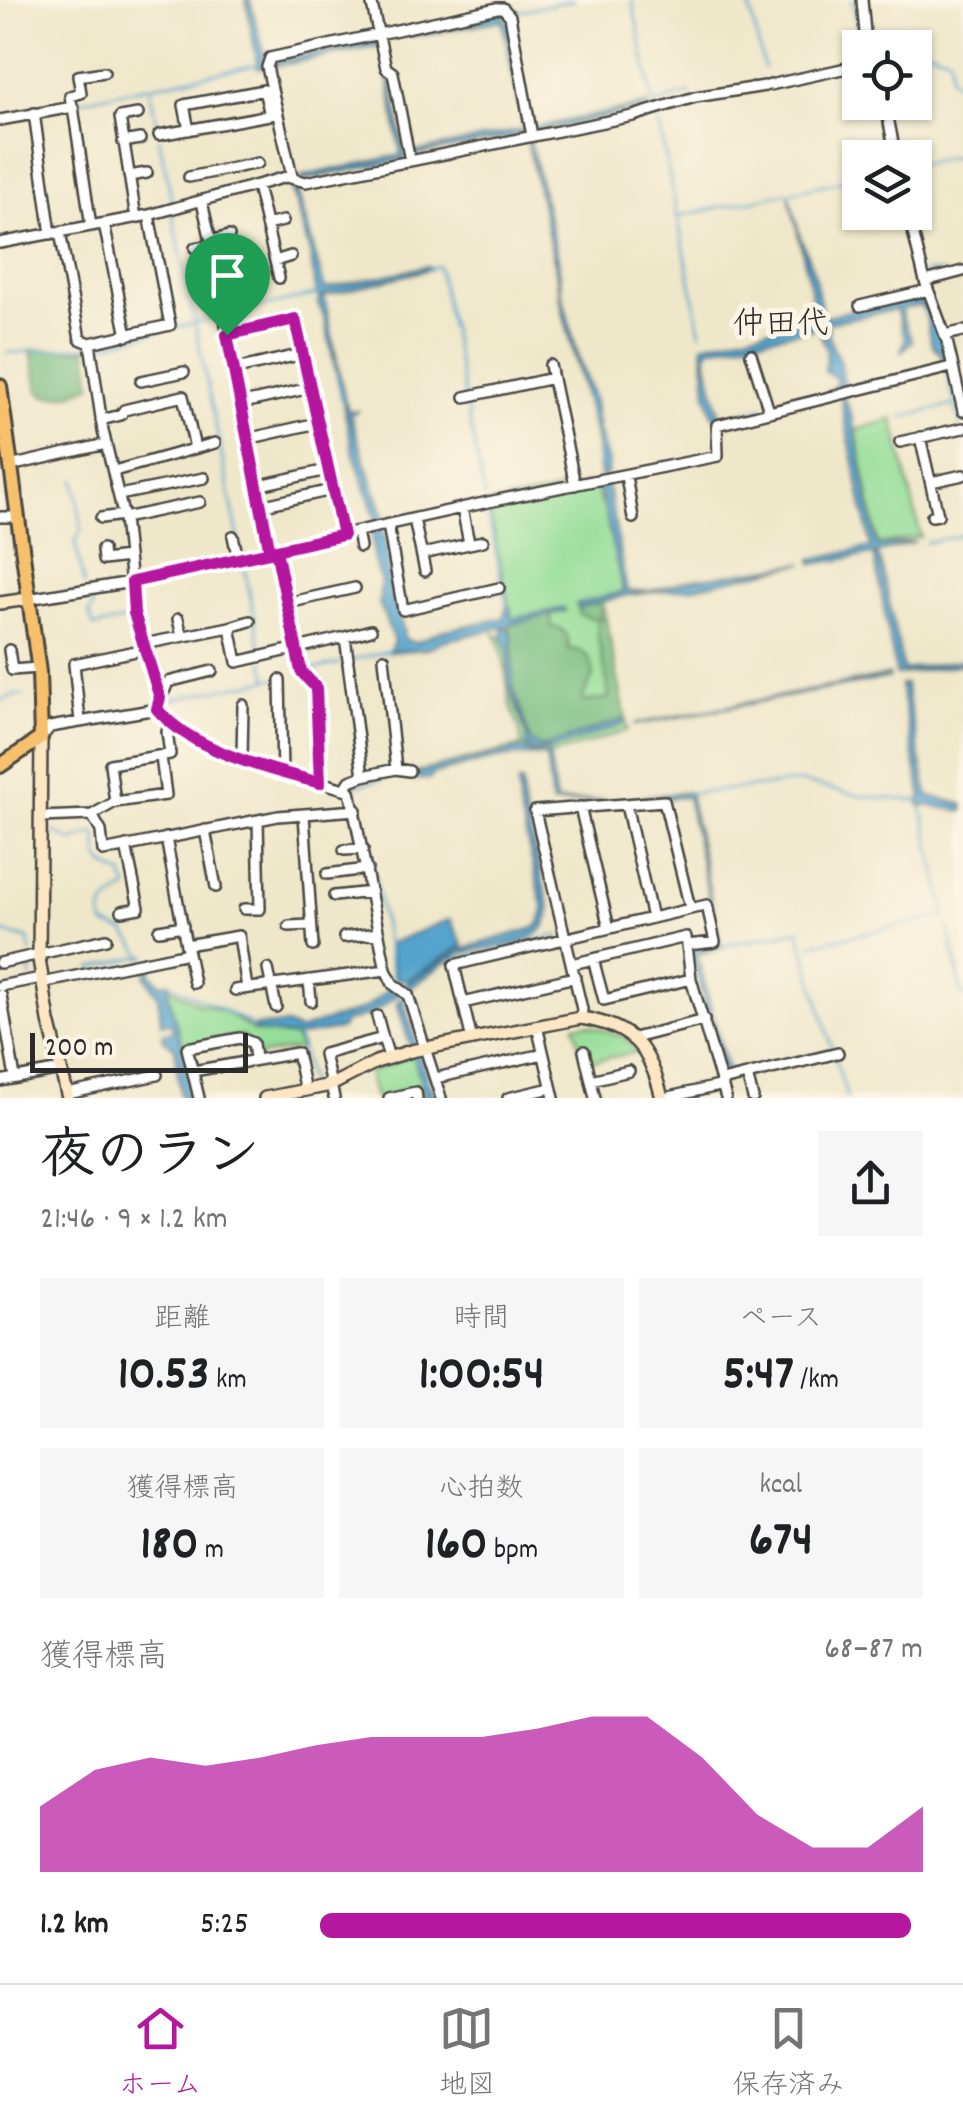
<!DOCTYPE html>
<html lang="ja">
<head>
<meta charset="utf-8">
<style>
  :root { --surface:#fff; --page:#f6f6f6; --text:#202124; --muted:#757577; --line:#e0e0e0; --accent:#b5179e }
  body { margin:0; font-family:Dekko,"Klee One",sans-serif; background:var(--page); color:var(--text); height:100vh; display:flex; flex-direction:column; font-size:38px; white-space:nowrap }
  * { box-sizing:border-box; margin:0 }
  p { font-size:32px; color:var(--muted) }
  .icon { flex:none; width:55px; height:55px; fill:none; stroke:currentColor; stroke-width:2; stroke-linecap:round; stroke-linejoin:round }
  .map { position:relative; height:1098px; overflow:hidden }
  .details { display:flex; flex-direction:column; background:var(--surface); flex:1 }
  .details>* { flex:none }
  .controls { position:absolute; left:842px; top:30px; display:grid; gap:20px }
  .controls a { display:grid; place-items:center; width:90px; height:90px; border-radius:0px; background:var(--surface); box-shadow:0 2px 8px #0004; font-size:50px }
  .scale { position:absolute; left:30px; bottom:25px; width:218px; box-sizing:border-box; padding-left:10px; border:5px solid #2b2b2b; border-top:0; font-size:28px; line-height:35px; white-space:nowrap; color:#2b2b2b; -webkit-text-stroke:8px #fcf5e5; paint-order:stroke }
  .pin { position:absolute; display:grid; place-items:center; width:85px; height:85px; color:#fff; margin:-102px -42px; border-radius:50% 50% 50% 0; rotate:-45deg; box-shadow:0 0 10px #0007 }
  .pin .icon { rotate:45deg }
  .round { display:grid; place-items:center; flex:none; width:105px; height:105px; border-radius:0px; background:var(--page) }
  .summary { display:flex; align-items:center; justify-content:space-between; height:170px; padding:0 40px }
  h1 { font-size:55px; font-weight:700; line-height:75px }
  .stats { display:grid; grid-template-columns:repeat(3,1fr); gap:15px; height:170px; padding:10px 40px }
  .stats div { display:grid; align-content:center; border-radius:0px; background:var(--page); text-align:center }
  .stats b { font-size:50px; font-weight:700 }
  .stats small { font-size:28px; font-weight:400 }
  .stats p { font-size:28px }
  .chart { height:280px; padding:20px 40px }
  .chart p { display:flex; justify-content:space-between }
  .chart svg { width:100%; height:180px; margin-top:10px; fill:var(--accent); opacity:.7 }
  ul { padding:0 40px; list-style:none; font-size:32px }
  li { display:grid; grid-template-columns:160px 120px 1fr; align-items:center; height:75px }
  li i { height:25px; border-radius:12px; background:var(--accent) }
  .tab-bar { display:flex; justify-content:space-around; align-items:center; height:140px; border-top:2px solid var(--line); background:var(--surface); font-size:28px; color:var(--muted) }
  .tab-bar a { display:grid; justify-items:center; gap:5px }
  .tab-bar .current { color:var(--accent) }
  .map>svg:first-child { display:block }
  .green { fill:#95de99; stroke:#608462; stroke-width:2.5 }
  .forest { fill:#78bd81; stroke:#527456; stroke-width:2.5 }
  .water { fill:#52a3cd; stroke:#3e677c; stroke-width:2.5 }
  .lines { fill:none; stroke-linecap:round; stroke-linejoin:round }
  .stream { stroke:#52a3cd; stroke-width:2.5 }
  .street-casing { stroke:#484743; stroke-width:14 }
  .secondary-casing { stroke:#484743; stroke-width:16 }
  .primary-casing { stroke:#484743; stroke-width:18 }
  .street { stroke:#fff; stroke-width:9 }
  .secondary { stroke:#fce6c4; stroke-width:11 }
  .primary { stroke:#f7c06c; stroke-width:12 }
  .route-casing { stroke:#fff; stroke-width:20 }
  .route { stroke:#b5179e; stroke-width:12 }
  .labels { text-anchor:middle; stroke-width:10; stroke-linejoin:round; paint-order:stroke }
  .neighbourhood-label { font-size:32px; fill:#2b2b2b; stroke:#fcf5e5 }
</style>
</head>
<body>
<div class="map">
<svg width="963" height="1098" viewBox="0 0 963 1098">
  <rect width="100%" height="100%" fill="#fcf5e5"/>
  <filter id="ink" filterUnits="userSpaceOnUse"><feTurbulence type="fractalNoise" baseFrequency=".01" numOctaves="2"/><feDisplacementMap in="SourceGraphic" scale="20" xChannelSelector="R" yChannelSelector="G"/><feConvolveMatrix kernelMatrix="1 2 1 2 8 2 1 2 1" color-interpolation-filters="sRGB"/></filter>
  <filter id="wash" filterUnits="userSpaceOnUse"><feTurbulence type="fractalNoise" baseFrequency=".0048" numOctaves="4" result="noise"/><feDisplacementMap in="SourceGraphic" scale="40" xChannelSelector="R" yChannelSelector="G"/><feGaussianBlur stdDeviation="2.25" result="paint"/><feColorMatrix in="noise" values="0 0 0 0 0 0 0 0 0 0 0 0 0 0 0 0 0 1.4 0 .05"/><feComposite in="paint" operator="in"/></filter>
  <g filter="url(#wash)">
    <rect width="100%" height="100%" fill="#efe7c9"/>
    <path class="green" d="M 893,419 L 921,537 L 878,544 L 856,430 Z
      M 596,483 L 600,504 L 605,504 L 623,592 L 602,599 L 628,730 L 550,756 L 548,753 L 532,754 L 525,748 L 413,773 L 521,746 C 522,730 515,721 511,706 C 505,681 507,658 495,634 L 502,638 L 509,652 L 508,683 L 526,734 L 526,745 L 533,751 L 553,749 L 624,724 L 542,747 L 531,743 L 513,686 L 510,624 L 512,622 L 488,505 Z
      M 168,987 L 197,1003 L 225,1011 L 253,1031 L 295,1037 L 300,1049 L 258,1056 L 242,1035 L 184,1048 L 174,1022 Z
      M 587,1024 L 624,1037 L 639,1052 L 591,1061 L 588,1048 L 580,1049 L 575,1025 Z
      M 415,1055 L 426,1098 L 421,1098 L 418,1088 L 375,1098 L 368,1073 Z"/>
    <path class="forest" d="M 87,349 L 92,385 L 68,395 L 46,396 L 38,390 L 31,350 Z
      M 598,603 L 602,612 L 598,617 L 606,620 L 626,718 L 542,747 L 531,743 L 513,686 L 510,624 L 547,615 L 551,617 L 552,627 L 560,628 L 567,635 L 569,649 C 587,649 590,659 594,674 L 583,697 L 584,702 L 609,698 C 609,677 594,635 598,620 L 579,614 L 578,608 Z"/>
    <path class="water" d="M 246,0 L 250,0 L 265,56 L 265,66 L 258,68 Z
      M 500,12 L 504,14 L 508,23 L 528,134 L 525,135 L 502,20 L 422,35 L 410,36 L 408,31 Z
      M 377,41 L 379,46 L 271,67 L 272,62 Z
      M 391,75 L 406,159 L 304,180 L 300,177 L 401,155 L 388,76 Z
      M 649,104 L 650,107 L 534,133 L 533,128 Z
      M 521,130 L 522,135 L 411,156 L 411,153 Z
      M 530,140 L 558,258 L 561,290 L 579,361 L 593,397 L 598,429 L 609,465 L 607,475 L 600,477 L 596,439 L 563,312 L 555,264 L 527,141 Z
      M 289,180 L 296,187 L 325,289 L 428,266 L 430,269 L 324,296 L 345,401 L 349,411 L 357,411 L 350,415 L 385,521 L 377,523 L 353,451 L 324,316 L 318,304 L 321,297 L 317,296 L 310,253 Z
      M 789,195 L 800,236 L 814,273 L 823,317 L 924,294 C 932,314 951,347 944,366 L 940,353 C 923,342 933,320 920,305 L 902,309 L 902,317 L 912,341 L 901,352 L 905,339 L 896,309 L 828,323 C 827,338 834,349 840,362 C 844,370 841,378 844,387 L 854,387 L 843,395 L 852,417 L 877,546 L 915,542 L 876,553 L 881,563 L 903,670 L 963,660 L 963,664 L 896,675 L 874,554 L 813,564 L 812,559 L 871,547 L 840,395 L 827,392 L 835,386 L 837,378 L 825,372 L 827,351 L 818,328 L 711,348 L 707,353 L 707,362 L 721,418 L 713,416 L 707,395 L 703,344 L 815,318 C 810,276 798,237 789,195 Z
      M 607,482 L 627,591 L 651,591 L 689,580 L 804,563 L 691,588 L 628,595 L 578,608 L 576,604 L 623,592 L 600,490 L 600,484 Z
      M 382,528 C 392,550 386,573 392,596 C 396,610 403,621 404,637 L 408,641 L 417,642 L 441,631 L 504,618 L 506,608 L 510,607 L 512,619 L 564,608 L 565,611 L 505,626 L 512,634 L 513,686 L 531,743 L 543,747 L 624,719 L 624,724 L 553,749 L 533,751 L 526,745 L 526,734 L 508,683 L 508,652 L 502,638 L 503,627 L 443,641 L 426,649 L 389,652 L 394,641 L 379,603 L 381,582 L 374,562 L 372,530 Z
      M 889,675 L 889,678 L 635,725 L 635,724 Z
      M 905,684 L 928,796 L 963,804 L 963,811 L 924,805 L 922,808 L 918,801 L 922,798 L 900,685 Z
      M 525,748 L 532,754 L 549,753 L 556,802 L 612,800 L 689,792 L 720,941 L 718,941 L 687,797 L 552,804 L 546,757 C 511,751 470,766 434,774 L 429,779 L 414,779 L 416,774 L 432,769 Z
      M 518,783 L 522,783 L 523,804 L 550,909 C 548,951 490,942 460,954 C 442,962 426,979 408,989 L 404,985 L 458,950 L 535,928 L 540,923 L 544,910 L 519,807 Z
      M 450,919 L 463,945 L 408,980 L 396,978 L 388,944 Z
      M 718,945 L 722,947 L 697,955 L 728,1073 L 833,1050 L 723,1077 L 691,952 L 694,948 Z
      M 146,964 L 151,965 L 151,974 L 161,984 L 170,982 L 171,987 L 167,990 L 187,1063 L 189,1098 L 182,1098 L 180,1094 L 175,1048 L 163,1039 L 163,1033 L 173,1031 L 171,1023 L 161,1023 L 158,996 L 146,977 Z
      M 390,988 L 398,995 L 370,1015 L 345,1022 L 341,1029 L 295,1037 L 253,1031 L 256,1026 L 286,1025 L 299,1031 C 320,1020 342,1019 363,1009 C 373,1004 380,995 390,988 Z
      M 403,999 L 433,1098 L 426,1098 L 397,1003 Z"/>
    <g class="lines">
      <path class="stream" d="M 632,0 L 653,101
        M 748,0 L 764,68
        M 852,0 L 861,48
        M 511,13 L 573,0
        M 394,37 L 411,33
        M 915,52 L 925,48 L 950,58 L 951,78 L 963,89
        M 150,90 L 158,131
        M 691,93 L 655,104 L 701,333
        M 77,101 L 260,64
        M 52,106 L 69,103
        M 159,139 L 173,205
        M 898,143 L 901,158
        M 915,165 L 963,154
        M 172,211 L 262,654
        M 680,216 L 860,177
        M 428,269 L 438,266 L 485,497
        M 925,273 L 942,272
        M 228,315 L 318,294
        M 7,353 L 98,346 L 221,317
        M 946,370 L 960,425
        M 336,371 L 343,403
        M 721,417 L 763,408
        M 902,417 L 954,405
        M 75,480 L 82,530 L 75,541 L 84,585
        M 486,505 L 508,610
        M 926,543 L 963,535
        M 88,592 L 93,607 L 89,613 L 94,627 L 132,619
        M 352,660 L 388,651
        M 264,662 L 268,680
        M 304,672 L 345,662
        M 0,701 L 15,695 L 24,696
        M 162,701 L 277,678
        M 208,741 L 238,752
        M 351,786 L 400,775 L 416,776
        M 354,788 L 369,845 L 393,977 L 400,981
        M 687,794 L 801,782 L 861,796 L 920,801
        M 53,831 L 72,841 L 94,833 L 97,837 C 96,862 101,865 123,875 L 128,888 C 114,898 94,906 105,925 L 125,932 L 147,960
        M 948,925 L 963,997
        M 0,932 L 29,939 L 30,952
        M 812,944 L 946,916 L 922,808
        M 721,946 L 799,930 L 832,1049
        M 30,960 L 31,977
        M 454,960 L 559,935
        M 91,968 L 146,955
        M 172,985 C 199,1000 227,1009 253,1027
        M 0,991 L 31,984
        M 399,995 L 405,1001
        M 298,1036 L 310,1087
        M 835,1058 L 847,1098
        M 432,1085 L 436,1098"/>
    </g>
  </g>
  <g filter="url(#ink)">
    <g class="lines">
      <g class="street-casing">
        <path id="street" d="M 371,0 L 386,68 L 393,73 L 410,161
          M 862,0 L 865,33 L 872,48
          M 770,85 L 860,65
          M 885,102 L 896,158
          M 72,106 L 70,96 L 81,93 L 78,76 L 104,72
          M 34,113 L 51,234
          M 0,120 L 73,107 L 91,226
          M 189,130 L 184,105 L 264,90 L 270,115
          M 159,135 L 275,114
          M 123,142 L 140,139
          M 129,176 L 147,173
          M 292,176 L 267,67 L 270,58 L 497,8 L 503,8 L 510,16 L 532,136
          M 189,177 L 258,163
          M 257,186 L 279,278
          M 202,202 L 220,279 L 232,370 L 270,551
          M 908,212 L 925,281
          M 136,218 L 120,117 L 138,114
          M 104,224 L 127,336
          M 266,225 L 283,221
          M 60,232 L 80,339 L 90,343 L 103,431 L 124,518 L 134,613 L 160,699
          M 211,241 L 229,236
          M 0,243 L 149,215 L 286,177 L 306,182 L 633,116 L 695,97 L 765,86
          M 195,248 L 212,245
          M 275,261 L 291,256
          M 963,271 L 925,281 L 947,341 L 963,411
          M 220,279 L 237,274
          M 223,295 L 243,290
          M 860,306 L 928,290
          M 227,335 L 295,319 L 343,535
          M 945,335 L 963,331
          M 90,343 L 170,325 L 149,215
          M 751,354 L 769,411
          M 550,365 L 575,485
          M 232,370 L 303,354
          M 141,381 L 184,372
          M 465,397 L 553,378
          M 239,404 L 310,388
          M 101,420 L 121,415 L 124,410 L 183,396 L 195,448
          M 920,437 L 938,515 L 932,516
          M 247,439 L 317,423
          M 900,442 L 963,428
          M 10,466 L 106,444
          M 114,471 L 215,443
          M 626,476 L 633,518
          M 931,482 L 963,475
          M 256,486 L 327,470
          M 119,495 L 204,478
          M 260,506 L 332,490
          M 462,508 L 469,543
          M 0,517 L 17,517
          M 101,518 L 123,515
          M 124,518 L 200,502
          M 414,519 L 425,571
          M 388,525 L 403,610 L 499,588
          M 357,532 L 360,547
          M 233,536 L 238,559
          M 102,549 L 103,560 L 128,557
          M 276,551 L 301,671 L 315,689 L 320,783
          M 422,554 L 483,541
          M 28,599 L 131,582 L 488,502 L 718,456 L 717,425 L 951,367
          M 287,603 L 355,588
          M 178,619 L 182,636
          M 230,627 L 250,621
          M 345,637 L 371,630
          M 144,644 L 230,627 L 237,662 L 345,637 L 348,659
          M 9,650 L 12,670 L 38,668
          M 384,658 L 396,769
          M 280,680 L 282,773
          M 160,702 L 168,682 L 212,671
          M 157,709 C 200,759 290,771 350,791 L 386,970 L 393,984 L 408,995 L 441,1098
          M 80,721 L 74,664 L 145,649
          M 42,737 L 50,727 L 157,709
          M 242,758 L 243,705
          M 363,776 L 396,769 L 409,771
          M 345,789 L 350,781 L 363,776 L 348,663
          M 115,802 L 166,795 L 161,757
          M 626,805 L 652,918
          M 580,807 L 609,928
          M 92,815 L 115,802 L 110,764 L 170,754 L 167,732 L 170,724
          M 304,815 L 313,946
          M 40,817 L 92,815 L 101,831 L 103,851 L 278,816 L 356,810
          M 205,830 L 216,887
          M 166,838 L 186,945 L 239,936 L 247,988
          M 344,850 L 363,849
          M 327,874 L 367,869
          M 334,896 L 371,892
          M 244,909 L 260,909 L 258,820
          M 122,911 L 139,908 L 126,846
          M 289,926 L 311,925
          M 159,930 L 183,926
          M 344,937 L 379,933
          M 188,953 L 194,983
          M 593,959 L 604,1000 L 691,979
          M 0,963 L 106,939
          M 572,964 L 686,937 L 687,945
          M 268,969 L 276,1007
          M 309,980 L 311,1001
          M 42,983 L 188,953 L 186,945
          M 0,986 L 41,978
          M 235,990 L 386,970
          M 1,995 L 15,1078
          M 463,1003 L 575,977
          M 377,1016 L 383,1038
          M 581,1018 L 582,1009 L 535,811 L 664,801 L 690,908
          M 537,1026 L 554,1098
          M 634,1038 L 704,1020
          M 472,1040 L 454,965 L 707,905 L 715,942 L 687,945 L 691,979 L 726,1098
          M 584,1051 L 595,1098
          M 193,1071 L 297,1053 L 305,1091
          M 747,1075 L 753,1098
          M 436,1078 L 543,1054
          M 591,1080 L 629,1071
          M 0,1081 L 61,1070
          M 722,1081 L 838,1053
          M 67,1094 L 157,1075
          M 199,1098 L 187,1048 L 240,1038 L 253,1043 L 255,1059
          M 334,1098 L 324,1054 L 383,1038 L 389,1057
          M 389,1098 L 416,1092 L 417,1098
          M 508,1098 L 551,1088
          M 665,1098 L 723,1085"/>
      </g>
      <g class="secondary-casing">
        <path id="secondary" d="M 0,603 L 28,599
          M 41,738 L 39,959 L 49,1021 L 68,1098
          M 265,1098 L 331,1085 L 376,1062 L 411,1051 L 581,1018 C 634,1026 650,1049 662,1098"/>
      </g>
      <g class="primary-casing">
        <path id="primary" d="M 0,386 L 39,672 L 41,738 L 0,766"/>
      </g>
      <use href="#street" class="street"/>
      <use href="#secondary" class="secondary"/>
      <use href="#primary" class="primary"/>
    </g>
  </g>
  <g class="lines" filter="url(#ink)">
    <g class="route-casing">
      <path id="route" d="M 295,319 L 343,535 L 276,550 L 301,671 L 316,688 L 320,783 C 268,769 192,751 157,709 L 160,698 L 134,613 L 132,582 L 270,552 L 227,335 Z"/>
    </g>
    <use href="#route" class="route"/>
  </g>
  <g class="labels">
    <g class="neighbourhood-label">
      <text x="781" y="333">仲田代</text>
    </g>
  </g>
</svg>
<div class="controls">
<a><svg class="icon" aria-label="locate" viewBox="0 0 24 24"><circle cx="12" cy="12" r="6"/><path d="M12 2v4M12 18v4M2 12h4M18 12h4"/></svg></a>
<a><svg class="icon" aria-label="layers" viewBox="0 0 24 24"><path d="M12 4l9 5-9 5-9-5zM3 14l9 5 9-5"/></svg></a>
</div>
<div class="scale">200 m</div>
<div class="pin" style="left:227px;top:335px;background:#1e9e55"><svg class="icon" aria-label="arrive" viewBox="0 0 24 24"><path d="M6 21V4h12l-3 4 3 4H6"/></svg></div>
</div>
<section class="details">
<div class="summary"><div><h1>夜のラン</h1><p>21:46 · 9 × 1.2 km</p></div><a class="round"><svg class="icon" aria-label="share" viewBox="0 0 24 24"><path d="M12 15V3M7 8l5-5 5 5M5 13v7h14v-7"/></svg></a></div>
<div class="stats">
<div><p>距離</p><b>10.53<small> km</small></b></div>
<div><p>時間</p><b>1:00:54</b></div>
<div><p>ペース</p><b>5:47<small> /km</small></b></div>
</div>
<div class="stats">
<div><p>獲得標高</p><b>180<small> m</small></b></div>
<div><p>心拍数</p><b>160<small> bpm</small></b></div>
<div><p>kcal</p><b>674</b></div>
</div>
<div class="chart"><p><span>獲得標高</span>68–87 m</p>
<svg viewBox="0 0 160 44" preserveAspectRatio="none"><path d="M0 44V28L10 19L20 16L30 18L40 16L50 13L60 11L70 11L80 11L90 9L100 6L110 6L120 16L130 30L140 38L150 38L160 28V44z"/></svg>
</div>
<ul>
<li><b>1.2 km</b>5:25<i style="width:98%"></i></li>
</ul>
</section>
<nav class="tab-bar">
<a class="current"><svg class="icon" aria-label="home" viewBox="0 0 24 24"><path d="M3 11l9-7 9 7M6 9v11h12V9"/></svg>ホーム</a>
<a><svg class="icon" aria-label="map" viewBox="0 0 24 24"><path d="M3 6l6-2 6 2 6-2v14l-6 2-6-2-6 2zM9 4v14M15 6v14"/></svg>地図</a>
<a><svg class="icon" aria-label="saved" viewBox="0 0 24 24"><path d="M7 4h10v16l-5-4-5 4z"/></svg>保存済み</a>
</nav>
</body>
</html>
